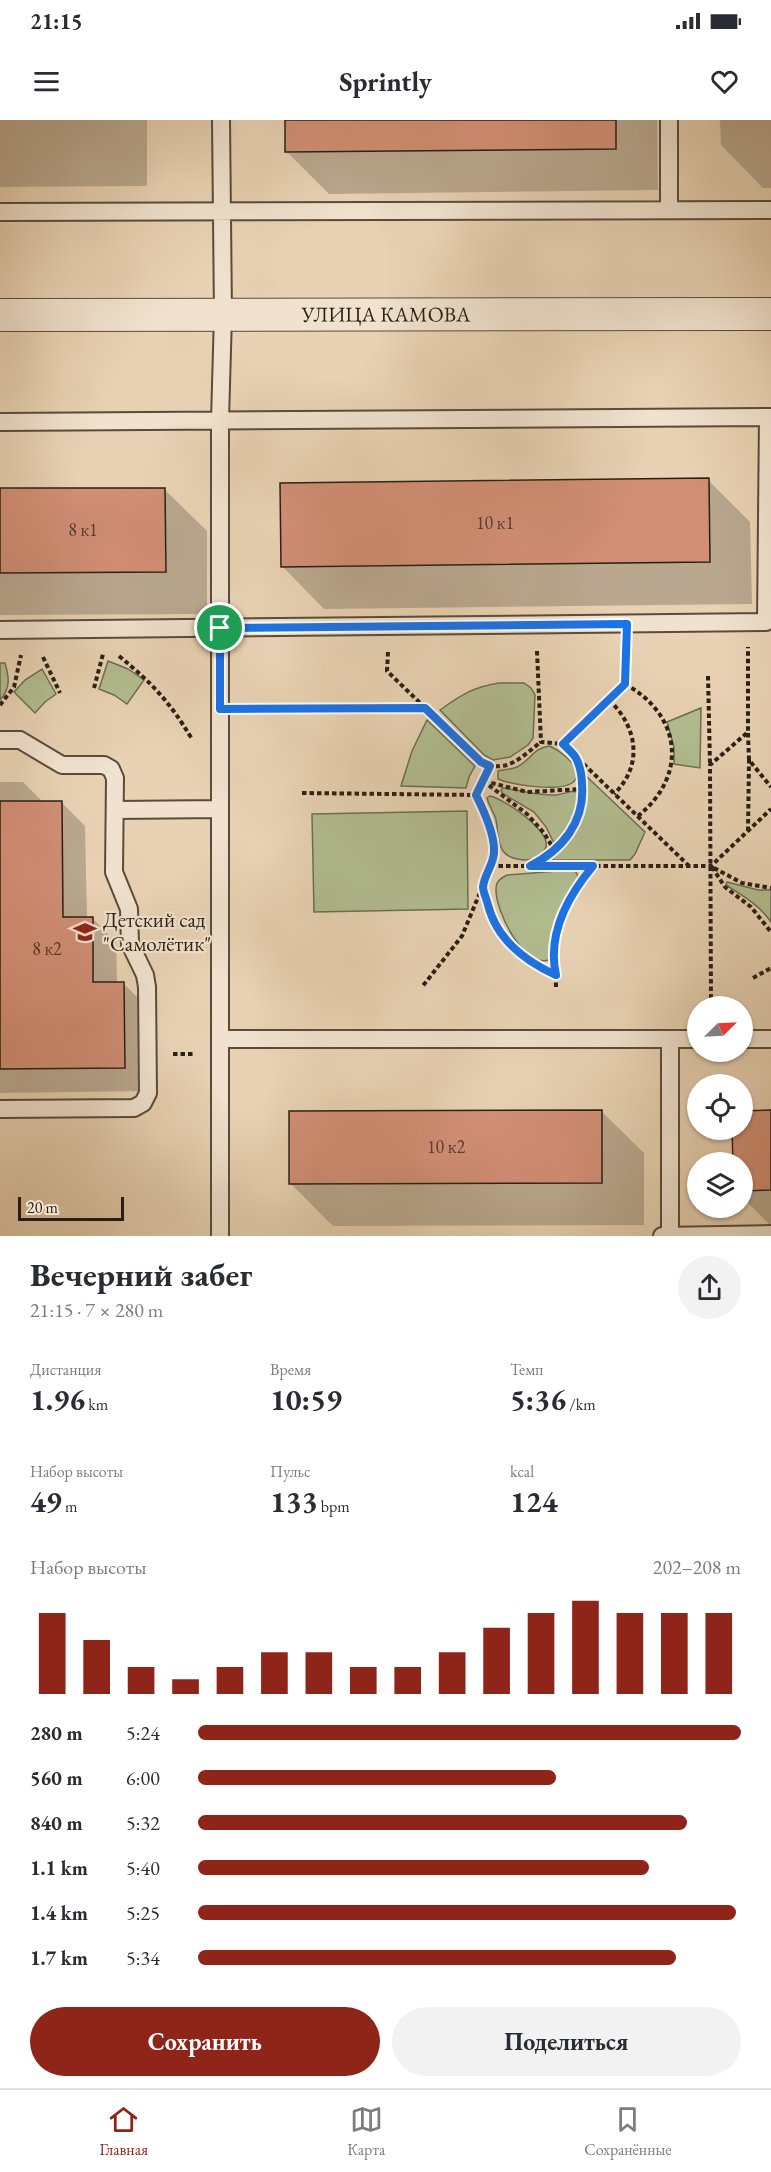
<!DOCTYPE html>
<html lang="ru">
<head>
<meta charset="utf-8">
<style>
  :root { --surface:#fff; --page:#f2f2f3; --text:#2b2b33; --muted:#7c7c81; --line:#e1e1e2; --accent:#8f2418 }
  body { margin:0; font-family:"EB Garamond",serif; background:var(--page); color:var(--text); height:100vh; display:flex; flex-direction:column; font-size:22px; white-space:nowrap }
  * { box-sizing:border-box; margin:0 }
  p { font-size:20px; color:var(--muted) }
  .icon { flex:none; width:33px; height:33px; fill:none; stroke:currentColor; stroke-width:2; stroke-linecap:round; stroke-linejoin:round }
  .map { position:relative; height:1116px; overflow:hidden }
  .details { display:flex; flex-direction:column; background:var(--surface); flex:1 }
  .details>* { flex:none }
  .needle { width:39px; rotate:66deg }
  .controls { position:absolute; left:687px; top:876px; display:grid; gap:12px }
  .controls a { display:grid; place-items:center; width:66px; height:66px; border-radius:50%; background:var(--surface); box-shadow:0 2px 4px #0004; font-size:30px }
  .scale { position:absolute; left:18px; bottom:15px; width:106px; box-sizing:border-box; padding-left:6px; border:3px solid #291f15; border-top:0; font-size:16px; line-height:21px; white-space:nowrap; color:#291f15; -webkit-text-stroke:4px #f0e2ce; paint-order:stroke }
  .pin { position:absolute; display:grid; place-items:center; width:51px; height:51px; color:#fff; margin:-26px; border:3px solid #fff; border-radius:50%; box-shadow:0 2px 6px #0007 }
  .round { display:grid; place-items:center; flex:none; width:63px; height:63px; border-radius:32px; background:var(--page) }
  .overview { display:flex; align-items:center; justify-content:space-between; height:102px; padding:0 30px }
  h1 { font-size:33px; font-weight:700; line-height:45px }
  .figures { display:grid; grid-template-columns:repeat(3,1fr); gap:9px; height:102px; padding:6px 30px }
  .figures div { display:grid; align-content:center }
  .figures b { font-size:30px; font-weight:700 }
  .figures small { font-size:16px; font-weight:400 }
  .figures p { font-size:16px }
  .chart { height:168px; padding:12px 30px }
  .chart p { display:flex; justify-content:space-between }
  .chart svg { width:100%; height:108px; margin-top:6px; stroke:var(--accent); stroke-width:6 }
  .cta { display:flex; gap:12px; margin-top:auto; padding:12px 30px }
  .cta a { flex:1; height:69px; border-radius:36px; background:var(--accent); color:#fff; font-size:24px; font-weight:700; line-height:69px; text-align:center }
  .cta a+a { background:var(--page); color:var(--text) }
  ul { padding:0 30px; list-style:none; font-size:20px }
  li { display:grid; grid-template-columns:96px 72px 1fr; align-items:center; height:45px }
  li i { height:15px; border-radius:8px; background:var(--accent) }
  .status { display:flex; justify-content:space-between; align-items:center; height:42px; padding:0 30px; background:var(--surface); direction:ltr }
  .status svg { height:16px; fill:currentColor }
  header { display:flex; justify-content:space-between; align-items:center; height:78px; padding:0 30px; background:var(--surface); font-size:27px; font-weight:700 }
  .dock { display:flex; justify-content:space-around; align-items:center; height:84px; border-top:2px solid var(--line); background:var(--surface); font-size:16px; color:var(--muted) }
  .dock a { display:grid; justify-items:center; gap:3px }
  .dock .on { color:var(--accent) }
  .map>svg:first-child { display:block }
  .green { fill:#b1bd90; stroke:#6d6e52; stroke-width:1.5 }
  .shadow { fill:#0003 }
  .building { fill:#d28f76; stroke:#291f15; stroke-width:1.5 }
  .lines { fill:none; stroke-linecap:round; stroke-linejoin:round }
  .lane-casing { stroke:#594c3c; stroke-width:20 }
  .street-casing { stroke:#594c3c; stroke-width:34 }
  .path { stroke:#291f15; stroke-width:4; stroke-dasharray:4.5 3; stroke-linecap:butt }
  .lane { stroke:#f0e2ce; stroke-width:16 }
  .street { stroke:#f0e2ce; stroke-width:32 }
  .route-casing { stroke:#fff; stroke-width:12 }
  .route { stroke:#1a73e8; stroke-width:8 }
  .labels { text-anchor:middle; stroke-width:4.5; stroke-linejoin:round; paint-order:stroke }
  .number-label { font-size:18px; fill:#533b2d }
  .street-label { font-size:21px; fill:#291f15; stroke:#f0e2ce }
  .poi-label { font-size:21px; fill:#291f15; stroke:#f0e2ce; text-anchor:start }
</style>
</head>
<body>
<div class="status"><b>21:15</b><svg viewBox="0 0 49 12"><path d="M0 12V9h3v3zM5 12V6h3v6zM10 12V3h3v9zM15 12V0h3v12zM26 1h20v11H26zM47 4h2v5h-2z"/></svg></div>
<header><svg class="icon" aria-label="menu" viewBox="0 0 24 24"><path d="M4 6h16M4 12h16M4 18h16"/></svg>Sprintly<svg class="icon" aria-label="heart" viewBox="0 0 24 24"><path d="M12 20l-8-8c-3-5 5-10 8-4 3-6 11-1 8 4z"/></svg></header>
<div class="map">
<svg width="771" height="1116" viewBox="0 0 771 1116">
  <rect width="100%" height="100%" fill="#e8d2b3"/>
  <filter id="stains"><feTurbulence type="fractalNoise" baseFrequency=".00333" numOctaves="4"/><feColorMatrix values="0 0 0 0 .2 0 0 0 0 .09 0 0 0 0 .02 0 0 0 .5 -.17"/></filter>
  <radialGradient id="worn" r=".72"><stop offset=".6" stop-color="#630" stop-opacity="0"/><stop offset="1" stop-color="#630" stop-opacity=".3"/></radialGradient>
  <path class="green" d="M 108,541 L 128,549 L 144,560 L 127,584 L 114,575 L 99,569 Z
    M 0,543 L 5,543 C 9,557 11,568 0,580 Z
    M 42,549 L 56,574 L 45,582 L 35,593 L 14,572 L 25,560 Z
    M 499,563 L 524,563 L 531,568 L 535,575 L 533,618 L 528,625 L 510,637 L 493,640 L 484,635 L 440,590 C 461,575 473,567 499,563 Z
    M 701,588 L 700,648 L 674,644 L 674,627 L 667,602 Z
    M 427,600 L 475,646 L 469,657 L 466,668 L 401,666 L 412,631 Z
    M 549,626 C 559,629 588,651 572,663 C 559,672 512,665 498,659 L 498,651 C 504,649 511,650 517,647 C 530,641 533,628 549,626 Z
    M 584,654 L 645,712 L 635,734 L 630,740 L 549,740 C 582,713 589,696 584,654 Z
    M 503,668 C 521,670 537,676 556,675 C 565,674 572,669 579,673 C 581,690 570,709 560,722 L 554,723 L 546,707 L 534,692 L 502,673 L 501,670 Z
    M 490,676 C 504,679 550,710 546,727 C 542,744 511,743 503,731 C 497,723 498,710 496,700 C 494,692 489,686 487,678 Z
    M 467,691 L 468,789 L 314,792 L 312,694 Z
    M 570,750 L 576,752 L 578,756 C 577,764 570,769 566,776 C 555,795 552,814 551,835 L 549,840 C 523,848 495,790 496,769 C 496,761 501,758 507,755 Z
    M 727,762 L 758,770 L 771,770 L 771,802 C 760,786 745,777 729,767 L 726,764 Z"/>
  <path class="shadow" d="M 0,0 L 147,0 L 147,66 L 0,67 Z
    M 286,0 L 657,0 L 658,70 L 329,74 L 287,32 Z
    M 720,0 L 771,0 L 771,68 L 763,68 L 721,25 Z
    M 708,360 L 750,402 L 752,484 L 324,489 L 282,446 Z
    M 164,369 L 207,411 L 207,494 L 0,495 L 0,370 Z
    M 0,662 L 23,662 L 43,682 L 61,682 L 85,706 L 87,798 L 92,798 L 116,822 L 117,863 L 123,863 L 147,887 L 148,971 L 0,973 Z
    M 601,991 L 644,1033 L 644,1105 L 333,1106 L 291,1064 Z
    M 771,992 L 771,1106 L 742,1077 L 742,1042 L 735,1042 L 734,1010 L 742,1010 Z"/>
  <path class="building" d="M 285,0 L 616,0 L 616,29 L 285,32 Z
    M 709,358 L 710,442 L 281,447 L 280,363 Z
    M 0,368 L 165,368 L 166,452 L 0,453 Z
    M 0,681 L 62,681 L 63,797 L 93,797 L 93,862 L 124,862 L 125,948 L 0,949 Z
    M 602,990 L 602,1063 L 289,1064 L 289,991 Z
    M 771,990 L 771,1070 L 742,1071 L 742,1042 L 733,1042 L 732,1010 L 742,1010 L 742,991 Z"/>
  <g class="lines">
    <g class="lane-casing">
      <path id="lane" d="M 221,0 L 223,195 L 220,300 L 220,919 L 698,919
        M 669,0 L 669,90
        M 0,92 L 771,90
        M 0,302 L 771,297
        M 0,510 L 766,502 L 768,297
        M 0,620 L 20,620 L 62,645 L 104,645 L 111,649 L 115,658 L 114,752 L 129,789 L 130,824 L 145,855 L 147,867 L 148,973 L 143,983 L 134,988 L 0,989
        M 115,690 L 220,689
        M 670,919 L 670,1116
        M 742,919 L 771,919
        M 220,1116 L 220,919
        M 662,1116 L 771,1114"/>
    </g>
    <g class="street-casing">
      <g id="street">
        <path id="s1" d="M 0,195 L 771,194"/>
      </g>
    </g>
    <path class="path" d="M 626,529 L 625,564 L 563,624 L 689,746
      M 537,531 L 541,622 L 563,624
      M 388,532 L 387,551 L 481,642 C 507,655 522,636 541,622
      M 119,536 C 153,564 169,581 192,619
      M 43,537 L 60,573
      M 708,556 L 710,644
      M 625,564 C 682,595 688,656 638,696
      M 94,568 L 103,534
      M 609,580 C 637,606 644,645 614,674
      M 0,585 L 14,567 L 21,535
      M 246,588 L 424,588
      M 748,613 L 749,640 L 771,667
      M 483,661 L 527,694 L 544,713 L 555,731
      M 484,661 L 527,672 L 583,669
      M 302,673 L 476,675 L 486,695 L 494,731 L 491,746 L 462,816 L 422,867
      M 476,675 L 491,646
      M 748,711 L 749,640
      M 531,745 C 575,724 593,684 576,637
      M 491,746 L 711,746 L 771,689
      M 712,747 L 725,767 L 751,787 L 771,812
      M 714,748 L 742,763 L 771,768
      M 484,768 C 495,814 513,835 556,855
      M 753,858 L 771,848
      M 556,867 C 556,859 554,851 554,844 C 554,806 569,775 593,747
      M 711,886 L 710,645 L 748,612 L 748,527
      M 173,934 L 195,934"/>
    <use href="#lane" class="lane"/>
    <use href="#street" class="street"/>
  </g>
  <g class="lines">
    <g class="route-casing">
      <path id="route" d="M 627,504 L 625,564 L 563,624 C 567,628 573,633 576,638 C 580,646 582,656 582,665 C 585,702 562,730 530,746 L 593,746 C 568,776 547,815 556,855 C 525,841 497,820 488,785 C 487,780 483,772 483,767 C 484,755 494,744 494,732 C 495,715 483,689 476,675 L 490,646 L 481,642 L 425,588 L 220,589 L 220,508 Z"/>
    </g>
    <use href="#route" class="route"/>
  </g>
  <defs>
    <g id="school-bare" transform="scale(1.8)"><path d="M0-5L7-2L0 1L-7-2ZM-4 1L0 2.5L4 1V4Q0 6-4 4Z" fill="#8f2418" stroke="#f0e2ce" stroke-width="2.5" paint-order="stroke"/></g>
  </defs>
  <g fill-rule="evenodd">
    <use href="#school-bare" x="85" y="812"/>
  </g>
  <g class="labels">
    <g class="number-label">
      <text x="495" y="409">10 к1</text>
      <text x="83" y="416">8 к1</text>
      <text x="47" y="835">8 к2</text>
      <text x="446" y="1033">10 к2</text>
    </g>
    <g class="street-label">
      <text dy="7" stroke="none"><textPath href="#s1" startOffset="386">УЛИЦА КАМОВА</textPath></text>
    </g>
    <g class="poi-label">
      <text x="103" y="807">Детский сад<tspan x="103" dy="24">"Самолётик"</tspan></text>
    </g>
  </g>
  <rect width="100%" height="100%" filter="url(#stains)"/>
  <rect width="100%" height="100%" fill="url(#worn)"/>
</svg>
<div class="controls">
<a><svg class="needle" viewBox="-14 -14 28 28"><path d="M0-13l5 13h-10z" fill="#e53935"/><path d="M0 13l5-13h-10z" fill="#7c7c81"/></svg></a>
<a><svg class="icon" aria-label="locate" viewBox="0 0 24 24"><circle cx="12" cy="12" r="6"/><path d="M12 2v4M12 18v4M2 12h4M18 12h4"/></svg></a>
<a><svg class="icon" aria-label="layers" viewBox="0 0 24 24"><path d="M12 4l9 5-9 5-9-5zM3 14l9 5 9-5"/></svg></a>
</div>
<div class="scale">20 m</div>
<div class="pin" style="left:220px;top:508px;background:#1e9e55"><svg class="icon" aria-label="arrive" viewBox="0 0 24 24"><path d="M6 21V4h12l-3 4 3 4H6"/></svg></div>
</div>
<section class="details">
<div class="overview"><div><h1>Вечерний забег</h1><p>21:15 · 7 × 280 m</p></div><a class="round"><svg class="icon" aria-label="share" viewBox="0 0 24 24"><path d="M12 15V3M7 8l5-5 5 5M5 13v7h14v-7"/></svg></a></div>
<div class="figures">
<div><p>Дистанция</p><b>1.96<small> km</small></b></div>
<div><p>Время</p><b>10:59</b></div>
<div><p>Темп</p><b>5:36<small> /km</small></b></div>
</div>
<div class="figures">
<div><p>Набор высоты</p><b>49<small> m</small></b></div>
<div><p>Пульс</p><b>133<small> bpm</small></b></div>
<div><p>kcal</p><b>124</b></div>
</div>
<div class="chart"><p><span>Набор высоты</span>202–208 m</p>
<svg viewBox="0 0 160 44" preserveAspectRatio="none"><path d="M5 44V11M15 44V22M25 44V33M35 44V38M45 44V33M55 44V27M65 44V27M75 44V33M85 44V33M95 44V27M105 44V17M115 44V11M125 44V6M135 44V11M145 44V11M155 44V11"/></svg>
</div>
<ul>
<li><b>280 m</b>5:24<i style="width:100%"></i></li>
<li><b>560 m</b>6:00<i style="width:66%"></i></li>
<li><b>840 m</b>5:32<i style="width:90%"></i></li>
<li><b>1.1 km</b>5:40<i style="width:83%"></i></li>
<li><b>1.4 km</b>5:25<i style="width:99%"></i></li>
<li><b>1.7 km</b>5:34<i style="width:88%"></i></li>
</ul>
<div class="cta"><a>Сохранить</a><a>Поделиться</a></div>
</section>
<nav class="dock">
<a class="on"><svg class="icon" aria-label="home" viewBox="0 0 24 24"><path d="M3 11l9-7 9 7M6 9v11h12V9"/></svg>Главная</a>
<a><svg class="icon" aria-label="map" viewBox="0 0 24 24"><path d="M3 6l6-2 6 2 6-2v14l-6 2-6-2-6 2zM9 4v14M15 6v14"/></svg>Карта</a>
<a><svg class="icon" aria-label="saved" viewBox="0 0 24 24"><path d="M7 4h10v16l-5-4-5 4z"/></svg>Сохранённые</a>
</nav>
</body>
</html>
